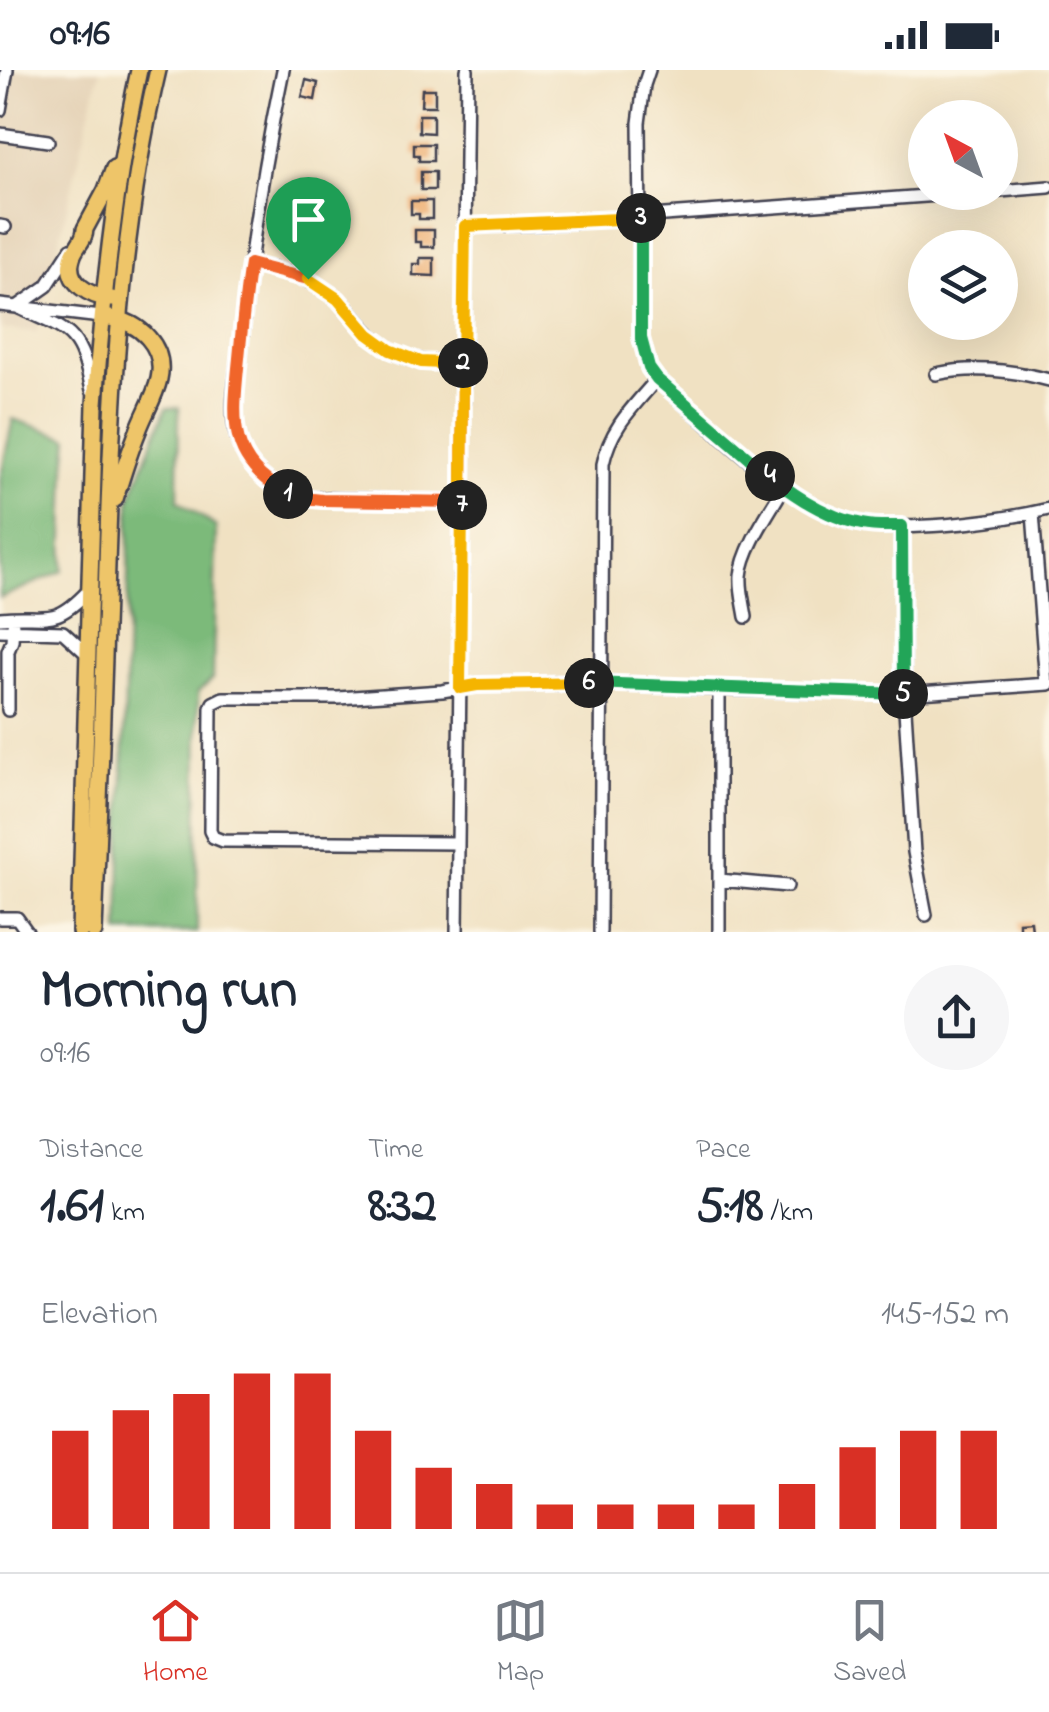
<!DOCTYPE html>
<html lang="en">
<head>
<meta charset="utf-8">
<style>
  :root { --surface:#fff; --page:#f6f6f7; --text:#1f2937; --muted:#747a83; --line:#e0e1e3; --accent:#d93025 }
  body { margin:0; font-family:"Indie Flower",sans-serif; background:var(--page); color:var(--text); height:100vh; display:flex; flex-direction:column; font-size:38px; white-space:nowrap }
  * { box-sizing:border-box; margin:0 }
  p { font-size:32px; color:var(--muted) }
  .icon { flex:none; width:55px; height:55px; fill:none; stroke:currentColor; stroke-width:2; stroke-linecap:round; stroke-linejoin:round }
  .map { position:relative; height:862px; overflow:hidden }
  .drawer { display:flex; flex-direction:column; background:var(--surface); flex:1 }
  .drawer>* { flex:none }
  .needle { width:65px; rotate:319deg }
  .buttons { position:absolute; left:908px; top:30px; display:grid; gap:20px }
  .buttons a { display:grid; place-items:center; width:110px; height:110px; border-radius:50%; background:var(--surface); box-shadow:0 10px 40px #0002; font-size:50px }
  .pin { position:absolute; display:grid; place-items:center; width:85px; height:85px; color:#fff; margin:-102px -42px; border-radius:50% 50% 50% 0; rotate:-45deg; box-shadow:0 0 10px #0007 }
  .pin .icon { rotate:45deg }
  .km { position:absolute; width:50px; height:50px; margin:-25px; border-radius:50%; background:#222; color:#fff; font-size:28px; line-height:50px; text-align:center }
  .round { display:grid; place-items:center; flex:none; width:105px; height:105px; border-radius:52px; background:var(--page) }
  .headline { display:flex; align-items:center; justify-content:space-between; height:170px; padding:0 40px }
  h1 { font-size:55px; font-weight:700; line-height:75px }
  .stats { display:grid; grid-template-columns:repeat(3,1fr); gap:15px; height:170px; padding:10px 40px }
  .stats div { display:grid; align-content:center }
  .stats b { font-size:50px; font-weight:700 }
  .stats small { font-size:28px; font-weight:400 }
  .stats p { font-size:28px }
  .chart { height:280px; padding:20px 40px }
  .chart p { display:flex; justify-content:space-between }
  .chart svg { width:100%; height:180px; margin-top:10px; stroke:var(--accent); stroke-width:6 }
  .status { display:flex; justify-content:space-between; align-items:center; height:70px; padding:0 50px; background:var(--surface); direction:ltr }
  .status svg { height:28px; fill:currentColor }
  .menu { display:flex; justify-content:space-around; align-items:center; height:140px; border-top:2px solid var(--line); background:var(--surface); font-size:28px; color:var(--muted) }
  .menu a { display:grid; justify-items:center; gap:5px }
  .menu .active { color:var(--accent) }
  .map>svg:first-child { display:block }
  .built { fill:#e4d1b5 }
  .forest { fill:#7cba7a; stroke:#4f6e5a; stroke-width:2.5 }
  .building { fill:#eeaf72 }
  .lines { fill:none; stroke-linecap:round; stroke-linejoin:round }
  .minor-casing { stroke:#413f4f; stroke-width:16 }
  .highway-casing { stroke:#413f4f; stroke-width:20 }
  .minor { stroke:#fff; stroke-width:11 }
  .highway { stroke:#eec569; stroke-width:15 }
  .split-1-casing { stroke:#fff; stroke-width:20 }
  .split-2-casing { stroke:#fff; stroke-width:20 }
  .split-3-casing { stroke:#fff; stroke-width:20 }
  .split-4-casing { stroke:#fff; stroke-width:20 }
  .split-5-casing { stroke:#fff; stroke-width:20 }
  .split-6-casing { stroke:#fff; stroke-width:20 }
  .split-7-casing { stroke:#fff; stroke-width:20 }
  .split-8-casing { stroke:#fff; stroke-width:20 }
  .split-1 { stroke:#f0652b; stroke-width:12 }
  .split-2 { stroke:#f0652b; stroke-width:12 }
  .split-3 { stroke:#f5b400; stroke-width:12 }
  .split-4 { stroke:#22a559; stroke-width:12 }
  .split-5 { stroke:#22a559; stroke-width:12 }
  .split-6 { stroke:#22a559; stroke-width:12 }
  .split-7 { stroke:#f5b400; stroke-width:12 }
  .split-8 { stroke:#f5b400; stroke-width:12 }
</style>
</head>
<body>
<div class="status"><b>09:16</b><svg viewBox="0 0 49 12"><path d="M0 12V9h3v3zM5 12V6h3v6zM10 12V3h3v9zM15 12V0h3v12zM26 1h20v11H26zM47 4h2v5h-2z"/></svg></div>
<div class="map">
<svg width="1049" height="862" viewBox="0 0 1049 862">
  <rect width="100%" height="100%" fill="#fcf5e5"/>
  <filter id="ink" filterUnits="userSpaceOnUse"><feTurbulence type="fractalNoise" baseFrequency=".01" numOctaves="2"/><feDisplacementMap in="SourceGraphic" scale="20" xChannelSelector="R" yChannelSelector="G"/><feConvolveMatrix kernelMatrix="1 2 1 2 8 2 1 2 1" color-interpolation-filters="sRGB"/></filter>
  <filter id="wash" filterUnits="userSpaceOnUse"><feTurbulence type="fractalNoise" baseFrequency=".0048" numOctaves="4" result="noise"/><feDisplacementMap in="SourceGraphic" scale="40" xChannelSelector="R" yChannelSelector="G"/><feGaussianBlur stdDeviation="2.25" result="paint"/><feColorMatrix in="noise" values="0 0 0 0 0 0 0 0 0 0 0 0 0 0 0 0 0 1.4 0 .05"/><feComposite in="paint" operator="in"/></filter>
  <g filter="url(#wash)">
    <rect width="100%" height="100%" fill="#f0e1c2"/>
    <path class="built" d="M 0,0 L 100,0 L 37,262 L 0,259 Z"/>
    <path class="forest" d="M 166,338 L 179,338 L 178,430 L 216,457 L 213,609 L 198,622 L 197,862 L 119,862 L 130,429 Z
      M 13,349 L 69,368 L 66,397 L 63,501 L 0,528 L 0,409 Z"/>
    <g id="blocks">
      <path class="building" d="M 306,10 L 318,13 L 315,30 L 302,27 Z
        M 422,19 L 435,19 L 435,36 L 421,36 Z
        M 419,45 L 433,45 L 433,63 L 419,62 Z
        M 414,74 L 433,74 L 433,91 L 419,91 L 419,85 L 414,85 Z
        M 421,102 L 435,102 L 435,120 L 421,120 Z
        M 411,131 L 432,131 L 432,149 L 419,149 L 419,144 L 411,144 Z
        M 415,160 L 434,160 L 434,177 L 421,177 L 421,172 L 415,172 Z
        M 420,188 L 434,188 L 434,206 L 413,205 L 413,194 L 420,194 Z
        M 1031,851 L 1032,862 L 1019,862 L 1019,852 Z"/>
    </g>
  </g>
  <g filter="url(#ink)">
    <use href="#blocks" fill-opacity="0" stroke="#413f4f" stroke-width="2.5"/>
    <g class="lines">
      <g class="minor-casing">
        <path id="minor" d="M 283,0 C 264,90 250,180 241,272 C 238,300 229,334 236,363 C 245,397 271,419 304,428 L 462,432
          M 649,0 L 644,15 L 639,53 L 641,268 L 649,298 L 657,309 C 711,356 776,424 842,449 C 890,466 999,451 1049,439
          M 0,40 L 7,0
          M 0,64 L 48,71
          M 1000,121 L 1049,117
          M 0,156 L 5,157
          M 465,156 L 540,154 L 981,122
          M 250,194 C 281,200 311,207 336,228 C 361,249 369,271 401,285 C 421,293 442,293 463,294
          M 0,235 L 101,247
          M 17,237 C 71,262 79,260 92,320
          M 17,237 L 47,216 L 71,179
          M 936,304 C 974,296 1012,300 1049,310
          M 1033,443 L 1046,614
          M 902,456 L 904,624 L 914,782 L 926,845
          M 746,547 C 744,534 740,519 741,506 C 743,479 770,441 784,417
          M 0,548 C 46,543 52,559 88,521
          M 0,560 L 63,562 L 87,584
          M 719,619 L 719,862
          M 8,640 L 8,581 L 12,571 L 13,555
          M 458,773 L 223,771 L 213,767 L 210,761 L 211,638 L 213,633 L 223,628 L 338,628 L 442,621 L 477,615 L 602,613 L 719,619 L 904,624 L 1049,614
          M 719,810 L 787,816
          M 0,848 L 17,848 L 27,862
          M 457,862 L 467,0
          M 600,862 L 603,394 C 610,358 634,336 657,309"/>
      </g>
      <g class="highway-casing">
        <path id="highway" d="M 112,229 C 91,227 64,213 72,188 C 75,176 85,171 85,159 L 106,120 L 114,98
          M 110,248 C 140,252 166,277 159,309 C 155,327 144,344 138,361 C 129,383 122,406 115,429
          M 80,862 L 95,334 C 103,222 115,110 139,0
          M 94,862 C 98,751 103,639 106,528 C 111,352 117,172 158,0"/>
      </g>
      <use href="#minor" class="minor"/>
      <use href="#highway" class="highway"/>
    </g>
  </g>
  <g class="lines" filter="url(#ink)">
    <g class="split-1-casing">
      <path id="split-1" d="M 288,424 C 226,391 233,349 239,288 C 242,256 245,225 250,194 L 308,209"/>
    </g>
    <g class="split-2-casing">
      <path id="split-2" d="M 288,424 L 304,428 L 322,430 L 462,432 L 463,293"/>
    </g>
    <g class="split-3-casing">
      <path id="split-3" d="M 463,293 L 465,156 L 641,148"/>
    </g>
    <g class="split-4-casing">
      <path id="split-4" d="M 641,148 L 641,268 L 649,298 L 657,309 L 770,406"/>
    </g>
    <g class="split-5-casing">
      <path id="split-5" d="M 770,406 C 796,427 829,448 862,454 C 875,457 889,456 902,456 L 903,624"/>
    </g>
    <g class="split-6-casing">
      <path id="split-6" d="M 589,613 L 903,624"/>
    </g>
    <g class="split-7-casing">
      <path id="split-7" d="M 462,435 L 460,618 L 477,615 L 589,613"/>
    </g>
    <g class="split-8-casing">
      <path id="split-8" d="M 308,209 L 338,229 L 368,264 L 390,280 L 421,292 L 463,294 L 462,435"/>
    </g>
    <use href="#split-1" class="split-1"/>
    <use href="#split-2" class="split-2"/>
    <use href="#split-3" class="split-3"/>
    <use href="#split-4" class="split-4"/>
    <use href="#split-5" class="split-5"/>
    <use href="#split-6" class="split-6"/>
    <use href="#split-7" class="split-7"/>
    <use href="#split-8" class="split-8"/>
  </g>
</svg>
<div class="buttons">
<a><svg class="needle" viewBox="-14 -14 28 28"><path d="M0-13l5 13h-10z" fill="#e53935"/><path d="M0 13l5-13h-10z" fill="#747a83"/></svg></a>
<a><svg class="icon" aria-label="layers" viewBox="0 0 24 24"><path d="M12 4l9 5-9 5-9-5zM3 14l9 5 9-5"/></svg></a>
</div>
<div class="pin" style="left:308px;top:209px;background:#1e9e55"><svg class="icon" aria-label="arrive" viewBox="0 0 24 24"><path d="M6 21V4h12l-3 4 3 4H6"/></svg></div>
<b class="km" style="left:288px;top:424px">1</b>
<b class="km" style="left:463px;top:293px">2</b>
<b class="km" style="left:641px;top:148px">3</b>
<b class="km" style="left:770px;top:406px">4</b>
<b class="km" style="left:903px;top:624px">5</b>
<b class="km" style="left:589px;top:613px">6</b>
<b class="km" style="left:462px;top:435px">7</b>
</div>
<section class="drawer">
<div class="headline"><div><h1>Morning run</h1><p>09:16</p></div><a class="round"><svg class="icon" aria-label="share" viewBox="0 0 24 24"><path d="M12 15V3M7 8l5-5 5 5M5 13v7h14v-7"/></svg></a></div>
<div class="stats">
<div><p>Distance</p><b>1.61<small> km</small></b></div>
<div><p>Time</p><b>8:32</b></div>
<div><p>Pace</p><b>5:18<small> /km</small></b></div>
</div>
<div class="chart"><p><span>Elevation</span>145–152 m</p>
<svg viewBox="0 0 160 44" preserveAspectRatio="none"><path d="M5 44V20M15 44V15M25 44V11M35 44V6M45 44V6M55 44V20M65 44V29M75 44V33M85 44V38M95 44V38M105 44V38M115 44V38M125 44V33M135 44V24M145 44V20M155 44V20"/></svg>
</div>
</section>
<nav class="menu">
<a class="active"><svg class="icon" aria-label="home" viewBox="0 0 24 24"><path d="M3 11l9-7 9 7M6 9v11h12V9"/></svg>Home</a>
<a><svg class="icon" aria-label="map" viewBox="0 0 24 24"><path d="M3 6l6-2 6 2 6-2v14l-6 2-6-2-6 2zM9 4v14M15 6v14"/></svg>Map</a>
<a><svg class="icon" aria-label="saved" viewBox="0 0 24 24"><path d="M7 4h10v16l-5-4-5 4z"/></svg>Saved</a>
</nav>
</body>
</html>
